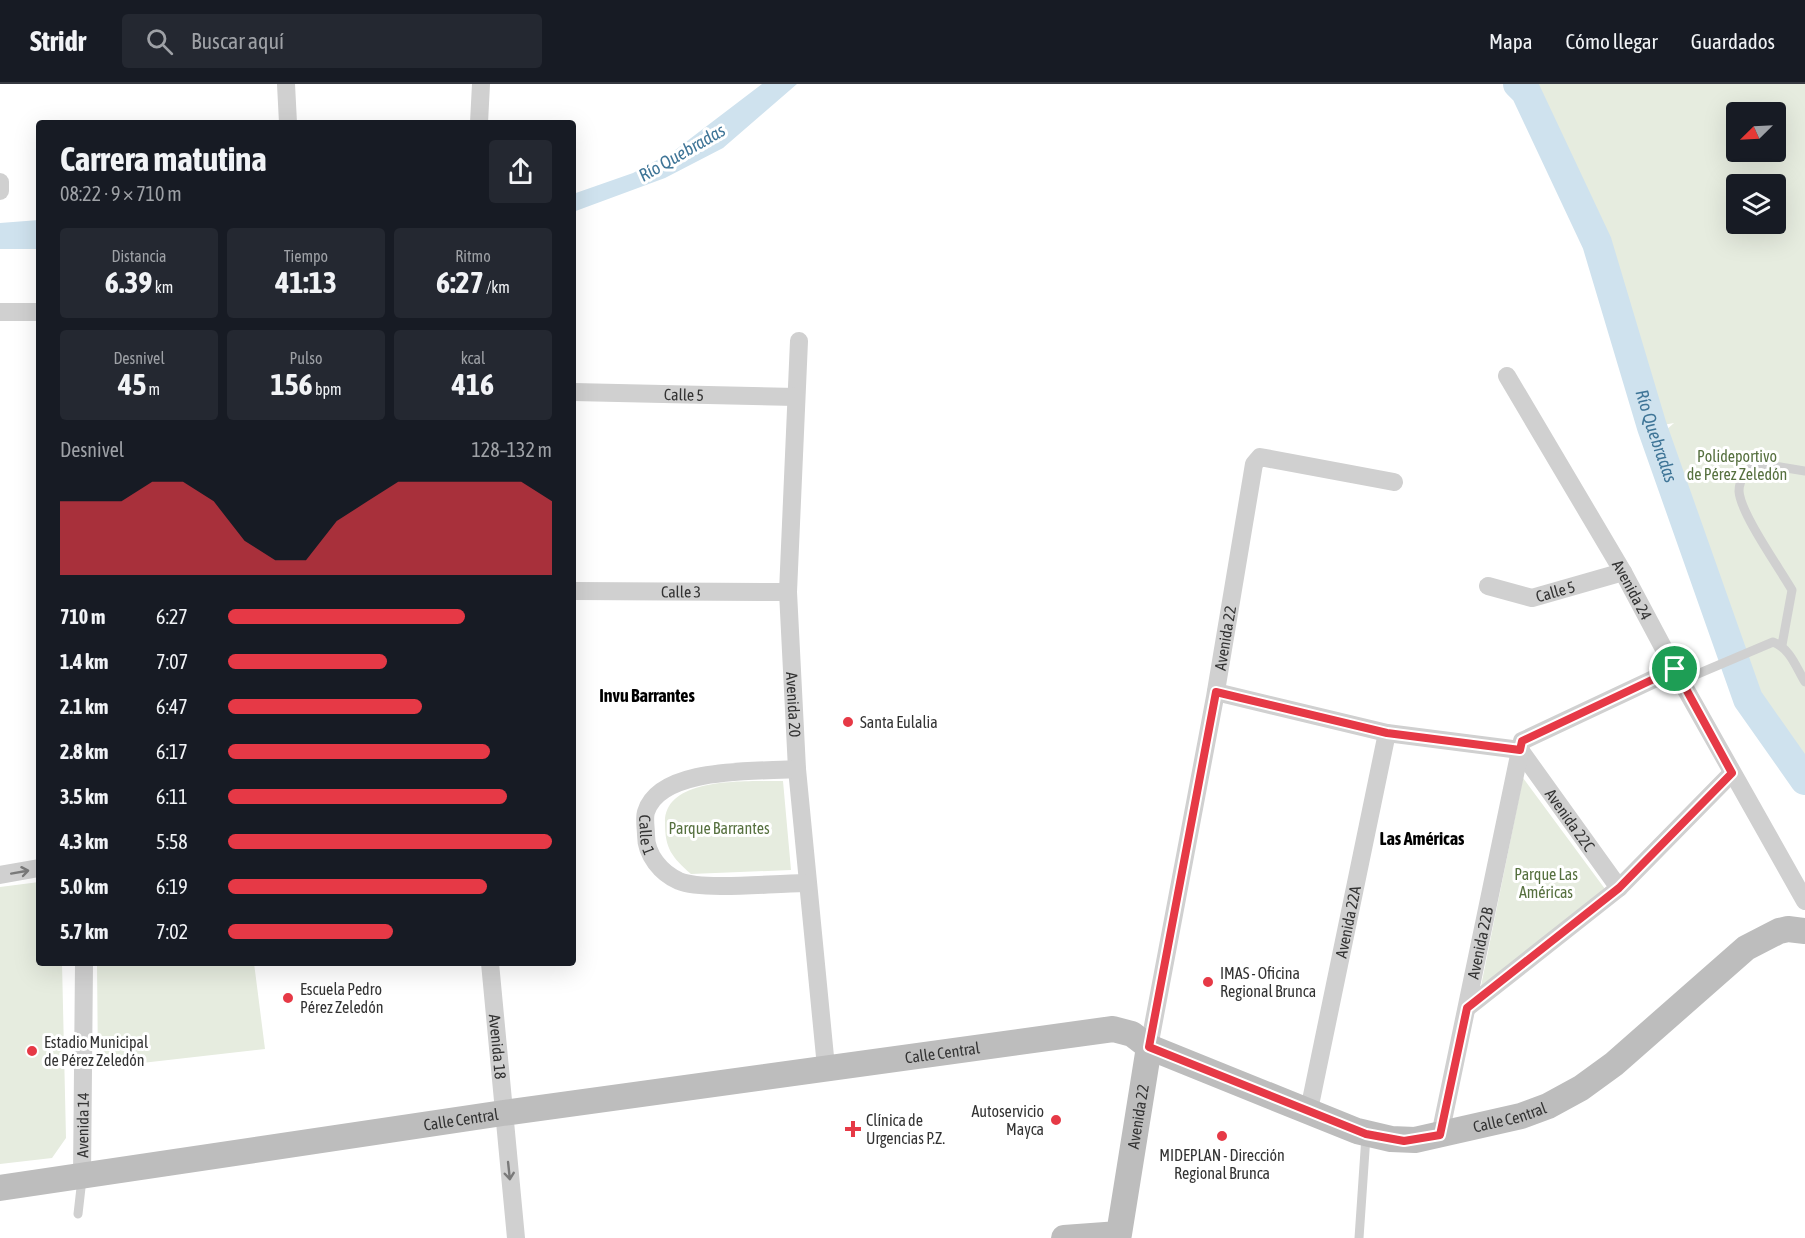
<!DOCTYPE html>
<html lang="es">
<head>
<meta charset="utf-8">
<style>
  :root { --surface:#171b24; --page:#242831; --text:#f1f3f6; --muted:#9ea1a6; --line:#363941; --accent:#e63946 }
  body { margin:0; font-family:"Asap Condensed",sans-serif; background:var(--page); color:var(--text); height:100vh; display:flex; flex-direction:column; font-size:22px; white-space:nowrap }
  * { box-sizing:border-box; margin:0 }
  p { font-size:20px; color:var(--muted) }
  .icon { flex:none; width:33px; height:33px; fill:none; stroke:currentColor; stroke-width:2; stroke-linecap:round; stroke-linejoin:round }
  .map { position:relative; flex:1; overflow:hidden }
  .drawer { position:absolute; left:36px; top:36px; width:540px; height:846px; display:flex; flex-direction:column; background:var(--surface); border-radius:6px; box-shadow:0 6px 24px #0002 }
  .drawer>* { flex:none }
  .needle { width:39px; rotate:246deg }
  .fabs { position:absolute; left:1726px; top:18px; display:grid; gap:12px }
  .fabs a { display:grid; place-items:center; width:60px; height:60px; border-radius:6px; background:var(--surface); box-shadow:0 6px 24px #0002; font-size:30px }
  .pin { position:absolute; display:grid; place-items:center; width:51px; height:51px; color:#fff; margin:-26px; border:3px solid #fff; border-radius:50%; box-shadow:0 2px 6px #0007 }
  .round { display:grid; place-items:center; flex:none; width:63px; height:63px; border-radius:6px; background:var(--page) }
  .head { display:flex; align-items:center; justify-content:space-between; height:102px; padding:0 24px }
  h1 { font-size:33px; font-weight:700; line-height:45px }
  .figures { display:grid; grid-template-columns:repeat(3,1fr); gap:9px; height:102px; padding:6px 24px }
  .figures div { display:grid; align-content:center; border-radius:6px; background:var(--page); text-align:center }
  .figures b { font-size:30px; font-weight:700 }
  .figures small { font-size:16px; font-weight:400 }
  .figures p { font-size:16px }
  .chart { height:168px; padding:12px 24px }
  .chart p { display:flex; justify-content:space-between }
  .chart svg { width:100%; height:108px; margin-top:6px; fill:var(--accent); opacity:.7 }
  ul { padding:0 24px; list-style:none; font-size:20px }
  li { display:grid; grid-template-columns:96px 72px 1fr; align-items:center; height:45px }
  li i { height:15px; border-radius:8px; background:var(--accent) }
  header { display:flex; align-items:center; gap:36px; box-sizing:border-box; height:84px; padding:0 30px; background:var(--surface); border-bottom:2px solid var(--line) }
  header strong { font-size:28px }
  nav { display:flex; gap:33px; margin-inline-start:auto; font-size:21px }
  .search { width:420px; height:54px; background:var(--page); display:flex; align-items:center; gap:15px; box-sizing:border-box; padding:0 21px; border-radius:6px; color:var(--muted); font-size:22px }
  .map>svg:first-child { display:block }
  .green { fill:#e6ecdf; fill-rule:evenodd }
  .water { fill:#cfe2ee }
  .lines { fill:none; stroke-linecap:round; stroke-linejoin:round }
  .river { stroke:#cfe2ee; stroke-width:30 }
  .lane { stroke:#d0d0d0; stroke-width:9 }
  .street { stroke:#d0d0d0; stroke-width:18 }
  .secondary { stroke:#bdbdbd; stroke-width:26 }
  .oneway { stroke:#7a7a7a }
  .route-casing { stroke:#fff; stroke-width:12 }
  .route { stroke:#e63946; stroke-width:8 }
  .poi-dot { fill:#e63946; stroke:#fff; stroke-width:2 }
  .labels { text-anchor:middle; stroke-width:6; stroke-linejoin:round; paint-order:stroke }
  .street-label { font-size:16px; fill:#333; stroke:#fff }
  .park-label { font-size:16px; fill:#56703f; stroke:#fff }
  .poi-label { font-size:16px; fill:#333; stroke:#fff; text-anchor:start }
  .water-label { font-size:18px; font-style:italic; fill:#3f7597; stroke:#fff }
  .neighbourhood-label { font-size:18px; font-weight:bold; fill:#000; stroke:#fff }
</style>
</head>
<body>
<header>
<strong>Stridr</strong>
<div class="search"><svg class="icon" aria-label="search" viewBox="0 0 24 24"><circle cx="10" cy="10" r="6"/><path d="M15 15l6 6"/></svg>Buscar aquí</div>
<nav><a>Mapa</a><a>Cómo llegar</a><a>Guardados</a></nav>
</header>
<div class="map">
<svg width="1805" height="1154" viewBox="0 0 1805 1154">
  <rect width="100%" height="100%" fill="#fff"/>
  <path class="green" d="M 1518,0 L 1805,0 L 1805,696 L 1748,615 L 1656,355 L 1674,339 L 1652,343 L 1597,159 L 1526,8 ZM 1737,28 L 1776,28 L 1776,68 L 1737,68 ZM 1737,100 L 1776,100 L 1776,140 L 1737,140 Z
    M 1523,694 L 1605,805 L 1479,912 Z
    M 783,697 L 791,786 L 691,790 C 672,773 665,765 665,739 C 664,691 751,698 783,697 Z
    M 39,798 L 39,879 L 62,879 L 66,1054 L 52,1074 L 0,1080 L 0,803 Z
    M 97,879 L 254,879 L 265,965 L 98,984 Z"/>
  <path class="water" d="M 762,0 L 797,0 L 723,64 L 665,94 L 573,128 L 573,110 L 633,89 L 674,67 Z
    M 39,136 L 39,165 L 0,165 L 0,139 Z"/>
  <g class="lines">
    <path class="river" id="s1" d="M 1518,0 L 1526,8 L 1597,159 L 1652,343 L 1748,615 L 1805,696"/>
    <path class="lane" d="M 1782,561 L 1792,506 C 1780,485 1740,429 1739,407 C 1739,395 1747,387 1755,379 L 1805,387
      M 1681,597 L 1773,558 C 1790,564 1796,583 1805,598
      M 78,1130 L 82,1095
      M 1359,1154 L 1366,1052"/>
    <g class="street">
      <path d="M 286,0 L 288,39"/>
      <path d="M 479,39 L 481,0"/>
      <path d="M 0,98 L 0,107"/>
      <path d="M 0,228 L 39,228"/>
      <path id="s2" d="M 799,257 L 788,508 L 797,685 L 826,983"/>
      <path id="s3" d="M 1507,292 L 1623,488 L 1681,597 L 1805,817"/>
      <path id="s4" d="M 573,308 L 796,313"/>
      <path id="s5" d="M 1488,502 L 1532,514 L 1623,488"/>
      <path id="s6" d="M 573,507 L 788,508"/>
      <path d="M 1216,608 L 1387,649 L 1520,666"/>
      <path id="s7" d="M 1520,666 L 1619,804"/>
      <path id="s8" d="M 797,685 C 757,688 660,682 646,728 C 644,734 646,745 646,751 C 646,771 661,789 679,797 C 703,807 777,799 807,799"/>
      <path d="M 0,791 L 39,784"/>
      <path id="s9" d="M 490,879 L 516,1154"/>
      <path d="M 1467,924 L 1619,804 L 1732,689"/>
      <path id="s10" d="M 1149,963 L 1215,613 L 1254,380 L 1260,373 L 1394,398"/>
      <path id="s11" d="M 1309,1026 L 1387,649"/>
      <path id="s12" d="M 1440,1051 L 1522,657 L 1675,585"/>
      <path id="s13" d="M 82,1093 L 84,879"/>
    </g>
    <g class="secondary">
      <path id="s14" d="M 0,1104 L 503,1029 L 1113,945 L 1132,950 L 1149,963 L 1357,1047 L 1391,1055 L 1415,1056 L 1521,1032 L 1548,1022 L 1581,1004 L 1614,980 L 1746,864 L 1779,847 L 1788,845 L 1805,847"/>
      <path id="s15" d="M 1064,1154 L 1119,1150 L 1149,963"/>
    </g>
  </g>
  <defs><path id="oneway-shaft" d="M-6 0H5M1.5-3L5.5 0L1.5 3" fill="none" stroke-width="1.6" stroke-linecap="round" stroke-linejoin="round" transform="scale(1.5)"/></defs>
  <g class="oneway">
    <use href="#oneway-shaft" transform="translate(20 788) rotate(-10)"/>
    <use href="#oneway-shaft" transform="translate(509 1087) rotate(84)"/>
  </g>
  <g class="lines">
    <g class="route-casing">
      <path id="route" d="M 1675,585 L 1732,689 L 1619,804 L 1467,924 L 1440,1051 L 1404,1057 L 1366,1050 L 1149,963 L 1216,608 L 1387,649 L 1520,666 L 1522,657 Z"/>
    </g>
    <use href="#route" class="route"/>
  </g>
  <g class="poi-dot">
    <circle cx="848" cy="638" r="6"/>
    <circle cx="1208" cy="898" r="6"/>
    <circle cx="288" cy="914" r="6"/>
    <circle cx="32" cy="967" r="6"/>
    <circle cx="1056" cy="1036" r="6"/>
    <path d="M850 1036h6v6h6v6h-6v6h-6v-6h-6v-6h6z"/>
    <circle cx="1222" cy="1052" r="6"/>
  </g>
  <g class="labels">
    <g class="street-label">
      <text dy="6" stroke="none"><textPath href="#s4" startOffset="111">Calle 5</textPath></text>
      <text dy="6" stroke="none"><textPath href="#s3" startOffset="248">Avenida 24</textPath></text>
      <text dy="6" stroke="none"><textPath href="#s6" startOffset="108">Calle 3</textPath></text>
      <text dy="6" stroke="none"><textPath href="#s5" startOffset="70">Calle 5</textPath></text>
      <text dy="6" stroke="none"><textPath href="#s10" startOffset="416">Avenida 22</textPath></text>
      <text dy="6" stroke="none"><textPath href="#s2" startOffset="364">Avenida 20</textPath></text>
      <text dy="6" stroke="none"><textPath href="#s7" startOffset="86">Avenida 22C</textPath></text>
      <text dy="6" stroke="none"><textPath href="#s8" startOffset="188">Calle 1</textPath></text>
      <text dy="6" stroke="none"><textPath href="#s11" startOffset="192">Avenida 22A</textPath></text>
      <text dy="6" stroke="none"><textPath href="#s12" startOffset="196">Avenida 22B</textPath></text>
      <text dy="6" stroke="none"><textPath href="#s9" startOffset="84">Avenida 18</textPath></text>
      <text dy="6" stroke="none"><textPath href="#s14" startOffset="952">Calle Central</textPath></text>
      <text dy="6" stroke="none"><textPath href="#s15" startOffset="174">Avenida 22</textPath></text>
      <text dy="6" stroke="none"><textPath href="#s14" startOffset="1546">Calle Central</textPath></text>
      <text dy="6" stroke="none"><textPath href="#s14" startOffset="466">Calle Central</textPath></text>
      <text dy="6" stroke="none"><textPath href="#s13" startOffset="52">Avenida 14</textPath></text>
    </g>
    <g class="park-label">
      <text x="1737" y="378">Polideportivo<tspan x="1737" dy="18">de Pérez Zeledón</tspan></text>
      <text x="719" y="750">Parque Barrantes</text>
      <text x="1546" y="796">Parque Las<tspan x="1546" dy="18">Américas</tspan></text>
    </g>
    <g class="poi-label">
      <text x="860" y="644">Santa Eulalia</text>
      <text x="1220" y="895">IMAS - Oficina<tspan x="1220" dy="18">Regional Brunca</tspan></text>
      <text x="300" y="911">Escuela Pedro<tspan x="300" dy="18">Pérez Zeledón</tspan></text>
      <text x="44" y="964">Estadio Municipal<tspan x="44" dy="18">de Pérez Zeledón</tspan></text>
      <text x="1044" y="1033" text-anchor="end">Autoservicio<tspan x="1044" dy="18">Mayca</tspan></text>
      <text x="866" y="1042">Clínica de<tspan x="866" dy="18">Urgencias P.Z.</tspan></text>
      <text x="1222" y="1077" text-anchor="middle">MIDEPLAN - Dirección<tspan x="1222" dy="18">Regional Brunca</tspan></text>
    </g>
    <g class="water-label">
      <text transform="translate(682 69) rotate(-30)" y="6">Río Quebradas</text>
      <text dy="6" stroke="none"><textPath href="#s1" startOffset="380">Río Quebradas</textPath></text>
    </g>
    <g class="neighbourhood-label">
      <text x="647" y="618">Invu Barrantes</text>
      <text x="1422" y="761">Las Américas</text>
    </g>
  </g>
</svg>
<div class="fabs">
<a><svg class="needle" viewBox="-14 -14 28 28"><path d="M0-13l5 13h-10z" fill="#e53935"/><path d="M0 13l5-13h-10z" fill="#9ea1a6"/></svg></a>
<a><svg class="icon" aria-label="layers" viewBox="0 0 24 24"><path d="M12 4l9 5-9 5-9-5zM3 14l9 5 9-5"/></svg></a>
</div>
<div class="pin" style="left:1675px;top:585px;background:#1e9e55"><svg class="icon" aria-label="arrive" viewBox="0 0 24 24"><path d="M6 21V4h12l-3 4 3 4H6"/></svg></div>
<section class="drawer">
<div class="head"><div><h1>Carrera matutina</h1><p>08:22 · 9 × 710 m</p></div><a class="round"><svg class="icon" aria-label="share" viewBox="0 0 24 24"><path d="M12 15V3M7 8l5-5 5 5M5 13v7h14v-7"/></svg></a></div>
<div class="figures">
<div><p>Distancia</p><b>6.39<small> km</small></b></div>
<div><p>Tiempo</p><b>41:13</b></div>
<div><p>Ritmo</p><b>6:27<small> /km</small></b></div>
</div>
<div class="figures">
<div><p>Desnivel</p><b>45<small> m</small></b></div>
<div><p>Pulso</p><b>156<small> bpm</small></b></div>
<div><p>kcal</p><b>416</b></div>
</div>
<div class="chart"><p><span>Desnivel</span>128–132 m</p>
<svg viewBox="0 0 160 44" preserveAspectRatio="none"><path d="M0 44V14L10 14L20 14L30 6L40 6L50 14L60 30L70 38L80 38L90 22L100 14L110 6L120 6L130 6L140 6L150 6L160 14V44z"/></svg>
</div>
<ul>
<li><b>710 m</b>6:27<i style="width:73%"></i></li>
<li><b>1.4 km</b>7:07<i style="width:49%"></i></li>
<li><b>2.1 km</b>6:47<i style="width:60%"></i></li>
<li><b>2.8 km</b>6:17<i style="width:81%"></i></li>
<li><b>3.5 km</b>6:11<i style="width:86%"></i></li>
<li><b>4.3 km</b>5:58<i style="width:100%"></i></li>
<li><b>5.0 km</b>6:19<i style="width:80%"></i></li>
<li><b>5.7 km</b>7:02<i style="width:51%"></i></li>
</ul>
</section>
</div>
</body>
</html>
